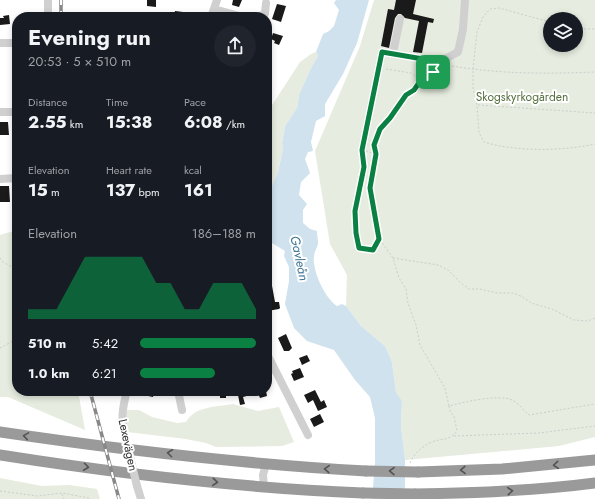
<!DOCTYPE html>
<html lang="en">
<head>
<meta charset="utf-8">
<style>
  :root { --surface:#171b24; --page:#20242c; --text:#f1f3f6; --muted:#9ea1a6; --accent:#0b8043 }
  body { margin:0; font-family:Jost,sans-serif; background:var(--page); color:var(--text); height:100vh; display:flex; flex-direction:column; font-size:15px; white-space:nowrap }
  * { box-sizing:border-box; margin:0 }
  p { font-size:13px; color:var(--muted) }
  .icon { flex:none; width:22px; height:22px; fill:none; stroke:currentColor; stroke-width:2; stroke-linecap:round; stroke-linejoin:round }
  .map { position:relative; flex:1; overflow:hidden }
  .panel { position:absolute; left:12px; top:12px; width:260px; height:384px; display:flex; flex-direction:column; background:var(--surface); border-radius:16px; box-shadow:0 2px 6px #0003 }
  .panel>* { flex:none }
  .tools { position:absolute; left:543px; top:12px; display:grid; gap:8px }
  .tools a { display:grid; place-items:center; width:40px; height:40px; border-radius:50%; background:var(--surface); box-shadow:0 2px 6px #0003; font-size:20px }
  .pin { position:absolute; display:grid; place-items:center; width:34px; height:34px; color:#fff; margin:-17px; border-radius:8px; box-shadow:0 2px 6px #0006 }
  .round { display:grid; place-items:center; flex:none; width:42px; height:42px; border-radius:21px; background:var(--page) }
  .summary { display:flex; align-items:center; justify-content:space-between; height:68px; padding:0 16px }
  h1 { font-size:22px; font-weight:700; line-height:30px }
  .figures { display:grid; grid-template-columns:repeat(3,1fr); gap:6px; height:68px; padding:4px 16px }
  .figures div { display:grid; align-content:center }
  .figures b { font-size:17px; font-weight:700 }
  .figures small { font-size:11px; font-weight:400 }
  .figures p { font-size:11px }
  .chart { height:112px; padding:8px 16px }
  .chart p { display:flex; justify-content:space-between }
  .chart svg { width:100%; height:72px; margin-top:4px; fill:var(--accent); opacity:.7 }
  ul { padding:0 16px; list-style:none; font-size:13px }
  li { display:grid; grid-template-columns:64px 48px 1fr; align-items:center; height:30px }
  li i { height:10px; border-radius:5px; background:var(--accent) }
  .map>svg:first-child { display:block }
  .green { fill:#e6ecdf; fill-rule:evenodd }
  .water { fill:#cfe2ee }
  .building { fill:#1a1a1a }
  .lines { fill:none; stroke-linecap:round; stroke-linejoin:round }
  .path { stroke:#cdcdcd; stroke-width:1; stroke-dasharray:2 2; stroke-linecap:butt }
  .minor { stroke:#d0d0d0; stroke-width:8 }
  .highway { stroke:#9a9a9a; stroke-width:11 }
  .rail-casing { stroke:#888; stroke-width:3.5 }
  .rail { stroke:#fff; stroke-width:2; stroke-dasharray:6; stroke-linecap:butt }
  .minor-bridge { stroke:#d0d0d0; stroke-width:8 }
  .highway-bridge { stroke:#9a9a9a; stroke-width:11 }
  .oneway { stroke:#525252 }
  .route-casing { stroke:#fff; stroke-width:8 }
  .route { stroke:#0b8043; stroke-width:5 }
  .labels { text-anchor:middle; stroke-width:4; stroke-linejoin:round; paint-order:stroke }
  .park-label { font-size:12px; fill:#56703f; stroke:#fff }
  .street-label { font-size:12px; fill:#333; stroke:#fff }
  .water-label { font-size:13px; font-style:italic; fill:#3f7597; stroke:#fff }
</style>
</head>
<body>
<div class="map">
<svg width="595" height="499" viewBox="0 0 595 499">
  <rect width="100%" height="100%" fill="#fff"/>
  <path class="green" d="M 374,0 L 595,0 L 595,437 L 559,446 L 405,460 L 401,426 L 402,401 L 396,392 L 392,362 L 385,346 L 361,326 L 346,306 L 347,275 L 330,244 L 315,151 L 360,46 ZM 550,19 L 576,19 L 576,45 L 550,45 Z
    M 316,52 L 318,56 L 311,68 L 299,95 L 297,108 L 285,126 L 282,142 L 283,149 L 278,172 L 267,197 L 267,113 L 300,62 L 311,54 Z
    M 17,230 L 17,391 L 78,391 L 85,430 L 8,397 L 0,397 L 0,235 Z
    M 233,404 L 258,411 L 279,407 L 294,442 L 282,446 L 216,447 L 206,443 L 186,439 L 127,432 L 125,420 L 127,410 L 139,410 L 152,417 L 177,423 L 186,422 C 195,406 216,407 233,404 Z
    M 0,478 L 42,486 L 69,485 L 97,489 L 100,499 L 0,499 Z"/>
  <path class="water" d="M 336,0 L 369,0 L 357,43 L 343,74 L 325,104 L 325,116 L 316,121 L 311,142 L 313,151 L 308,152 L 305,159 L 310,173 L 301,182 L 299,195 L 307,204 L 303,210 L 303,223 L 310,229 L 317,231 C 317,235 318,240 318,244 C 317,248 314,252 314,256 C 312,271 325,298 337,306 L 342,304 L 346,306 L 361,326 L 385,346 L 392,362 L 396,392 L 402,401 L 401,426 L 405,460 L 405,487 L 402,499 L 372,499 L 375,463 L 375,418 L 370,397 L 355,380 L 334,350 L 307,341 L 294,328 L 285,304 L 289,281 L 289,267 L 284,256 L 285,251 L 272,243 L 268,242 L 267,240 L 267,197 L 278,172 L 283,149 L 282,143 L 285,126 L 297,108 L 299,95 L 311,68 L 318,56 L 316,52 L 323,34 L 329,31 L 334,26 L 339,10 L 334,3 Z"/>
  <path class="building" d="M 147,0 L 156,0 L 156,7 L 147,6 Z
    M 233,0 L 242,0 L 239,7 L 232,5 Z
    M 396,0 L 416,0 L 413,14 L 434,19 L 433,23 L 428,22 L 422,53 L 413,52 L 419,21 L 405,18 L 401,14 L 398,14 L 395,18 L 389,48 L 381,46 L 388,9 L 394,10 Z
    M 277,4 L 286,6 L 281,22 L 272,19 Z
    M 175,11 L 183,12 L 182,17 L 174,17 Z
    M 9,15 L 10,24 L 0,25 L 0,18 L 4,18 L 3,16 Z
    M 273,33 L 283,36 L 279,45 L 274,43 L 275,41 L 271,39 Z
    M 0,122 L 8,122 L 9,135 L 0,135 Z
    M 0,186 L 9,186 L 10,202 L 0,202 Z
    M 267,275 L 270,275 L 275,302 L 279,302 L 280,308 L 279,309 L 267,311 Z
    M 286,334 L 292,348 L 289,351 L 284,351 L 278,338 Z
    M 307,355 L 310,361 L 302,365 L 299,358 Z
    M 300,368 L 304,377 L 294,381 L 291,374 L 293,373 L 292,371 Z
    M 315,390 L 321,402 L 324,400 L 327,407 L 318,411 L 313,400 L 308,403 L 304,395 Z
    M 134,391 L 154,391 L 153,397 L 134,393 Z
    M 239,391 L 266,391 L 267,396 L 260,398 L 258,393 L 243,397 L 245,404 L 240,405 L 238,395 L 240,395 Z
    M 220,392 L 226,392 L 226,398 L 220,398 Z
    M 320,414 L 324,422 L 314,427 L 310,419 Z"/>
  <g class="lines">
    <path class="path" d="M 550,22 L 499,8 L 490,9 L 483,17 L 477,32 L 473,69 L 473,88 L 477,105 L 479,133 L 484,142 C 516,152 563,151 595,144
      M 576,29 L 595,29
      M 452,66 C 499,74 547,74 595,72
      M 386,69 L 411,73 L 415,76
      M 478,105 L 595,113
      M 362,150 L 376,154 L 370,188 L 379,239 L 373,250 L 359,248 L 356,233 L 355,211 L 364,167 Z
      M 376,154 L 374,145 L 380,129 L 390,118 L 408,94
      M 380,240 L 393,258 L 399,278 L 406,289 L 408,303 L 416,325 L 420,345 L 445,388 L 449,406
      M 0,258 L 3,262 L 17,270
      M 393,258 L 438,265 L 448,270 L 460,282 L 469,289 L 480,289 L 497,293 L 513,293 L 523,297 L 531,303 L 552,309 L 574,320 L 588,321 L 595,318
      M 0,348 L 17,339
      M 118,396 L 118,391
      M 454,436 L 539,433 L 595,426
      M 410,463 C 414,454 422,446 432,442 C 442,438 450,441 457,431 L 454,416 L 450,411 L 449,406 C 463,402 499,394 512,400 C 519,403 523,410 529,415 L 595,404
      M 0,491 L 37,496 L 62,493 L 89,498 L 91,499
      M 62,494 L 64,499"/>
    <path class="minor" d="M 214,9 L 243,17
      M 48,17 L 48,0
      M 211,17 L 217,0
      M 256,17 L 265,14 L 266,3
      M 0,43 L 17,43
      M 393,53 L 400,19
      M 414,90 L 421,80 L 445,65 L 443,60
      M 0,112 L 17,112
      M 362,150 L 382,52 L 423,59 L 443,60 L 458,52 L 463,29 L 465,0
      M 0,179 L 17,178
      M 267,354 L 308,435
      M 178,391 L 182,410
      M 125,437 C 121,419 122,409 127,391
      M 137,486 L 141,499
      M 264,487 L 263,475 L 266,464"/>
    <path class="highway" d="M 0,432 C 121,450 244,464 366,471
      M 0,455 C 120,474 242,488 363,493
      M 418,472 L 502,469 L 595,460
      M 415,494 C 475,493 535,491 595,483"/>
    <g class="rail-casing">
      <path id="rail" d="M 61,17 L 61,0
        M 90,391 L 119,499"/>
    </g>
    <use href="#rail" class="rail"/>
    <path class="minor-bridge" d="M 125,437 L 137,486"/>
    <path class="highway-bridge" d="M 366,471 L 418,472
      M 363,493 L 415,494"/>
  </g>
  <defs><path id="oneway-chevron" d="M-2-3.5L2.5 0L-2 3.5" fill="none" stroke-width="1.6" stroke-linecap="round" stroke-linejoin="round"/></defs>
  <g class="oneway">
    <use href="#oneway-chevron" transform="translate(26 436) rotate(-171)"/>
    <use href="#oneway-chevron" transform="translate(170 453) rotate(-173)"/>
    <use href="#oneway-chevron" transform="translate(556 465) rotate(175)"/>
    <use href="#oneway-chevron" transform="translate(86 467) rotate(7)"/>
    <use href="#oneway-chevron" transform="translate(327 469) rotate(-177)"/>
    <use href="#oneway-chevron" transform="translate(463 470) rotate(178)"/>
    <use href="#oneway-chevron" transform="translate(392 471) rotate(-179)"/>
    <use href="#oneway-chevron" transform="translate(215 482) rotate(5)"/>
    <use href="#oneway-chevron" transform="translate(510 491) rotate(-5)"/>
  </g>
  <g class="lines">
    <g class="route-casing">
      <path id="route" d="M 382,52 L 423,59 L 444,60 L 445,65 L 421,80 L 414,90 L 406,95 L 390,118 L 380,129 L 374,145 L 376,154 L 370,188 L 379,239 L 373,250 L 359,248 L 356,233 L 355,211 L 364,167 L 362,150 Z"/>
    </g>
    <use href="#route" class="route"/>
  </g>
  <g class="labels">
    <g class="park-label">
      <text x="522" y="101">Skogskyrkogården</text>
    </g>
    <g class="street-label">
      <text transform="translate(128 445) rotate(78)" y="4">Lexevägen</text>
    </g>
    <g class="water-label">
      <text transform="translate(300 258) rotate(78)" y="5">Gavleån</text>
    </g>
  </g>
</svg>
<div class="tools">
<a><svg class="icon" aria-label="layers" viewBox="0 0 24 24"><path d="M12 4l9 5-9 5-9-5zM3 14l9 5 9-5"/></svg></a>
</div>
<div class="pin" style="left:433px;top:72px;background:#1e9e55"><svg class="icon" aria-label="arrive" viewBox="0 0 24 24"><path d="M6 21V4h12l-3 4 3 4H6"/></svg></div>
<section class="panel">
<div class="summary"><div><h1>Evening run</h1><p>20:53 · 5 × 510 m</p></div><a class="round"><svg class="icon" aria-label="share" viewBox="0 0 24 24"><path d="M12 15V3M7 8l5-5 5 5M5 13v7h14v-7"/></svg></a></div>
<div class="figures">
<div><p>Distance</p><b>2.55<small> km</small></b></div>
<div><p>Time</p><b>15:38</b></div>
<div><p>Pace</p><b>6:08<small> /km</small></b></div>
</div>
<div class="figures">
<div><p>Elevation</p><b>15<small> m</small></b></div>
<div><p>Heart rate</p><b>137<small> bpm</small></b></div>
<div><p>kcal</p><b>161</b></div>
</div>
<div class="chart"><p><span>Elevation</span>186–188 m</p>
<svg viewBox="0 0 160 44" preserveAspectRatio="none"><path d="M0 44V38L10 38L20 38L30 22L40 6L50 6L60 6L70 6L80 6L90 22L100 22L110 38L120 38L130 22L140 22L150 22L160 38V44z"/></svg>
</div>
<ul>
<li><b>510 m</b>5:42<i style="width:100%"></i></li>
<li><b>1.0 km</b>6:21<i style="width:65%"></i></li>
</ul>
</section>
</div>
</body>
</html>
